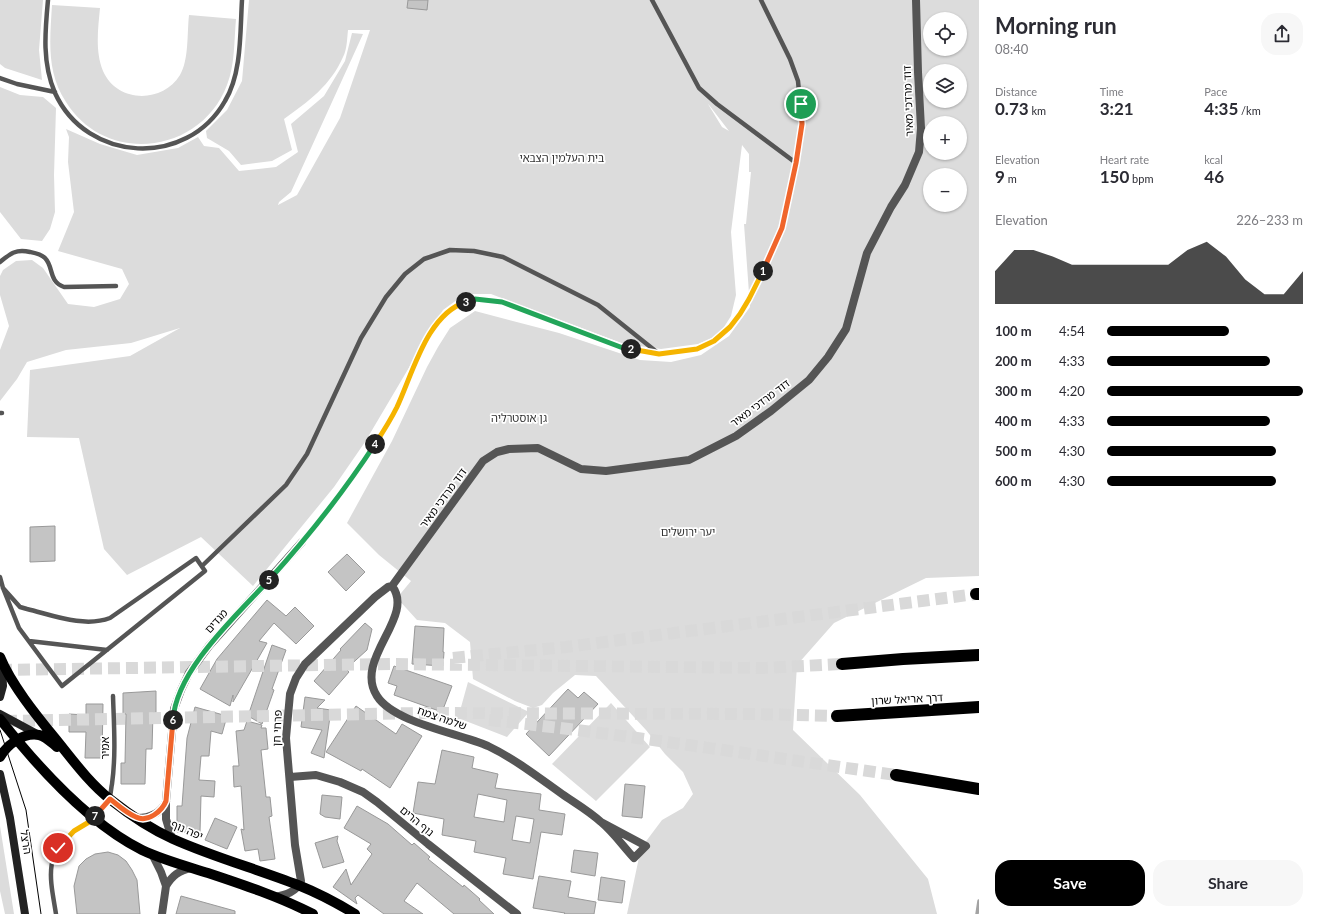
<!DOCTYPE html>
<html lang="en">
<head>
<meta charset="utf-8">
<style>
  :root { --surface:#fff; --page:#f7f7f7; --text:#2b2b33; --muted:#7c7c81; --accent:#000 }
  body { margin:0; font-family:Lato,"Noto Sans Hebrew",sans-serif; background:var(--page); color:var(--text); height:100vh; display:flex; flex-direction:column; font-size:15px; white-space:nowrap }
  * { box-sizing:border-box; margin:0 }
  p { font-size:13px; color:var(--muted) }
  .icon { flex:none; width:22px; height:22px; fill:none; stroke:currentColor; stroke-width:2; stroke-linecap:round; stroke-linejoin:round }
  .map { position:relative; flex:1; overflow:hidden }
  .side { display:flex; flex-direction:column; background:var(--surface); width:340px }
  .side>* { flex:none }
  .controls { position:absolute; left:923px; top:12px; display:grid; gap:8px }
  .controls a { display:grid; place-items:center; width:44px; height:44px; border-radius:50%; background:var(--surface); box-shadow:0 1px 3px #0004; font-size:20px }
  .pin { position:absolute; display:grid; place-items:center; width:34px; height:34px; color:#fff; margin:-17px; border:2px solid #fff; border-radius:50%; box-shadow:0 1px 4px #0007 }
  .km { position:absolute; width:20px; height:20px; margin:-10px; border-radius:50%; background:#222; color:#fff; font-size:11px; line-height:20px; text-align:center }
  .round { display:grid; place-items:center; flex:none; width:42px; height:42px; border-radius:16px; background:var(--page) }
  .summary { display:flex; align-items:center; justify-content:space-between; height:68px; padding:0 16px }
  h1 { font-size:22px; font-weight:700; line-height:30px }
  .metrics { display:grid; grid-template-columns:repeat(3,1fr); gap:6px; height:68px; padding:4px 16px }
  .metrics div { display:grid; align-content:center }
  .metrics b { font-size:17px; font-weight:700 }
  .metrics small { font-size:11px; font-weight:400 }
  .metrics p { font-size:11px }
  .chart { height:112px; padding:8px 16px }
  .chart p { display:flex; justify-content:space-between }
  .chart svg { width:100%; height:72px; margin-top:4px; fill:var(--accent); opacity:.7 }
  .action { display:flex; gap:8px; margin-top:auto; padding:8px 16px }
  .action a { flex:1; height:46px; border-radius:16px; background:var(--accent); color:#fff; font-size:16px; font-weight:700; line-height:46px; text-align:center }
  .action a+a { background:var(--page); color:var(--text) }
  ul { padding:0 16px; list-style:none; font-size:13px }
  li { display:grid; grid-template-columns:64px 48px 1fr; align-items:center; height:30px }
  li i { height:10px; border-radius:5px; background:var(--accent) }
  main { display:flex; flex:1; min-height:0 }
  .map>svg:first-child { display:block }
  .green { fill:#dcdcdc; fill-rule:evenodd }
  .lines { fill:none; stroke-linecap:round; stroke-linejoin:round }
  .stream { stroke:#a3a3a3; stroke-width:3.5 }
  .building { fill:#c4c4c4; stroke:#999; fill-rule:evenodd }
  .highway-tunnel { stroke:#d9d9d9; stroke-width:12; stroke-dasharray:12 6; stroke-linecap:butt }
  .lane { stroke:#555; stroke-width:4.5 }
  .street { stroke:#555; stroke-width:8 }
  .secondary { stroke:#222; stroke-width:8 }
  .primary { stroke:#000; stroke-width:10 }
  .highway { stroke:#000; stroke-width:12 }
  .tram { stroke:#000; stroke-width:1 }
  .split-1-casing { stroke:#fff; stroke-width:8 }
  .split-2-casing { stroke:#fff; stroke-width:8 }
  .split-3-casing { stroke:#fff; stroke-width:8 }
  .split-4-casing { stroke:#fff; stroke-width:8 }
  .split-5-casing { stroke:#fff; stroke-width:8 }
  .split-6-casing { stroke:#fff; stroke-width:8 }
  .split-7-casing { stroke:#fff; stroke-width:8 }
  .split-8-casing { stroke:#fff; stroke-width:8 }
  .split-1 { stroke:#f0652b; stroke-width:5 }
  .split-2 { stroke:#f5b400; stroke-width:5 }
  .split-3 { stroke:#22a559; stroke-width:5 }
  .split-4 { stroke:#f5b400; stroke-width:5 }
  .split-5 { stroke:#22a559; stroke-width:5 }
  .split-6 { stroke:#22a559; stroke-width:5 }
  .split-7 { stroke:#f0652b; stroke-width:5 }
  .split-8 { stroke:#f5b400; stroke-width:5 }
  .labels { text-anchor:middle; stroke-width:3.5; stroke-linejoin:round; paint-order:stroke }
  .street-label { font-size:11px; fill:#000; stroke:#fff }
  .park-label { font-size:11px; fill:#333; stroke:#fff }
</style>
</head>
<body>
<main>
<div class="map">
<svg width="979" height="914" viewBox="0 0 979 914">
  <rect width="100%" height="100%" fill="#fff"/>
  <path class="green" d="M 0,0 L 43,0 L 39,50 L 42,80 L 5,68 L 0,64 Z
    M 249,0 L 979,0 L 979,576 L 926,578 L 834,623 L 797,665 L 793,730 L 860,795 L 928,879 L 937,914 L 627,914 L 641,848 L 662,820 L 683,808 L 693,794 L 683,772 L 665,754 L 646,730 L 596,676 L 575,675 L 553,693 L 542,705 L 533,708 L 515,701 L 473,679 L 470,642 L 445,623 L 417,620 L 397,598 L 411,581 L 379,555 L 347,523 L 392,441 L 427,367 L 438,347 L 450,328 L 475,311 L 559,333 L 640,360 L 671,362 L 701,355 L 729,336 L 750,307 L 744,224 L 746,224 L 751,172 L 749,172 L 749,154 L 742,145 L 731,232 L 736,295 L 731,316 L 719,335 L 698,344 L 661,349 L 624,344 L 491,294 L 465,294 L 443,310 L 365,442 L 334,487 L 253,586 L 201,537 L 127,575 L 104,549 L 79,438 L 27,437 L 30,370 L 130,356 L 180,328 L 131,343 L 66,350 L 27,362 L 17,379 L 0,401 L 0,350 L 9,326 L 0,295 L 0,276 L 3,270 L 16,261 L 32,260 L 43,268 L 68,304 L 94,307 L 120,299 L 129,284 L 122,269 L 58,251 L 74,212 L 68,162 L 69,137 L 66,129 L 100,144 L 137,155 L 178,148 L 198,137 L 204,146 L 219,148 L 239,171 L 276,167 L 298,152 L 291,124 L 324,96 L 345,61 L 352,33 L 363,34 L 291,192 L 279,202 L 278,205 L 297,195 L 340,118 L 370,30 L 348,30 C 347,39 347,50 343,57 C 331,85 308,102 284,119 L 292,150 L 272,161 L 241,165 L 229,151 L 207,138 L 206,131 L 227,110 L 242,81 ZM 930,19 L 960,19 L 960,49 L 930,49 ZM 930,71 L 960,71 L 960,101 L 930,101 ZM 708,104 L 709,105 L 729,131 L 722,127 ZM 930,123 L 960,123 L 960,153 L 930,153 ZM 930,175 L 960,175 L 960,205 L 930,205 Z
    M 52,5 L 100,8 C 98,29 95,51 103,71 C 117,103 162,104 180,75 C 189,60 187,33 189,15 L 236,19 C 234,41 235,65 227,85 C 201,154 106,166 66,102 C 46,72 50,39 52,5 Z
    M 0,87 L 20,95 L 43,97 L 56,108 L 54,175 L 55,212 L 50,229 L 42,241 L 21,239 L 0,212 Z
    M 468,682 L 529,712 L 507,737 L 458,718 Z
    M 611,703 L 650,747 L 596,801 L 552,764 Z
    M 0,826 L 14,914 L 5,914 L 0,891 Z"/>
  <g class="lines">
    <path class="stream" d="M 977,914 L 979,901"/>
  </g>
  <path class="building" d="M 408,0 L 428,0 L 427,10 L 407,8 Z
    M 55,526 L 55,561 L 30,562 L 30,527 Z
    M 347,554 L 365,572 L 346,591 L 328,572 Z
    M 267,600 L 286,616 L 295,607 L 314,626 L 296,644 L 274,623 L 259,641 L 267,643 L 233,702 L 233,695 L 230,706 L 200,689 L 217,659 Z
    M 365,623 L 372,629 L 367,650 L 346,669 L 349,672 L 329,695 L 314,681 L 341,650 L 340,649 Z
    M 415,626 L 444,628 L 443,652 L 444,652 L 443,666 L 412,664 Z
    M 272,645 L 286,650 L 272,689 L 274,690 L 262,724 L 248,716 Z
    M 394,666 L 452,686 L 442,712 L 394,695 L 397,686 L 388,683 Z
    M 568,689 L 578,698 L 584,692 L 598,704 L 549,756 L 526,734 Z
    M 156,691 L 156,713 L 153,713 L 152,749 L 146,749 L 145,784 L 121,784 L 121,763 L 125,763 L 126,714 L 123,714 L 123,693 Z
    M 305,697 L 325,700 L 317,708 L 331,710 L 324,758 L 311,753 L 322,730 L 301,727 Z
    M 86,704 L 103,704 L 102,758 L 85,758 L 86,732 L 69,732 L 69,714 L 86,715 Z
    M 356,706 L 396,734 L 402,724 L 422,736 L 390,788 L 362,769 L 361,771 L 326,752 Z
    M 195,707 L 227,716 L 222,734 L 211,731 L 209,756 L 201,756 L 199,780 L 215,781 L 214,797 L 201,796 L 200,832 L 177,832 L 177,806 L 182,806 L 187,738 Z
    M 247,721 L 262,725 L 261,728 L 266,728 L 268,749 L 261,750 L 266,797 L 270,797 L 272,816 L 269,817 L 275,859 L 260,861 L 258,849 L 245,851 L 241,829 L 244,830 L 241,786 L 234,787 L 233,766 L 239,766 L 236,731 L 244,730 Z
    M 442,750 L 474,757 L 472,768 L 498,774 L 495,788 L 541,794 L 539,810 L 565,814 L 562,835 L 541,832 L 533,879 L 503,874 L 506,858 L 474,852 L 476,841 L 442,835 L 444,819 L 413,813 L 418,782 L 435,784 ZM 478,794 L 507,800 L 504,822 L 474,817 ZM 516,816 L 534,819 L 530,843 L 512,840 Z
    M 625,784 L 645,786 L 642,818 L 622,816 Z
    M 322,795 L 342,797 L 340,819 L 325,817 L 320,814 Z
    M 357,806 L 388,824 L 412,845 L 414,843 L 430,857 L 428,859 L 463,887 L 464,885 L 480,899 L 479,900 L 494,914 L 454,914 L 417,883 L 404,901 L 423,914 L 384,914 L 358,895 L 355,898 L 357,904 L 333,887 L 346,869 L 351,885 L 372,854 L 367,849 L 371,844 L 344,828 Z
    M 215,818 L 237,827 L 227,849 L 205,840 Z
    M 338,836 L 337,841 L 344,862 L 323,868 L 315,843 Z
    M 574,850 L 598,853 L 595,876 L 571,872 Z
    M 108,852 L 118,855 L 126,861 L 132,870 L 137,880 L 140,914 L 77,914 L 74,886 L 79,866 L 86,859 L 95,854 Z
    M 539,876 L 571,881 L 568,897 L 596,902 L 594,914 L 564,914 L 565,913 L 533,908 Z
    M 601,877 L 625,881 L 622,903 L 598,900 Z
    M 181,896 L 235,911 L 235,914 L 176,914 Z"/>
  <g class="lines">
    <path class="highway-tunnel" d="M 453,658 L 566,647 L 976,594
      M 0,670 L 390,664 L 763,668 L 842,664
      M 489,720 C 625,734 760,756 896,775
      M 5,721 L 420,713 L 753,714 L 837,716"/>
    <path class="lane" d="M 48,0 C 45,32 42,63 55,93 C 87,163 187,168 225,101 C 242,73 240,32 242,0
      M 652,0 L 699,88 L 717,104 L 796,163
      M 0,78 L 17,84 L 55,92
      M 0,262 C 11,253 16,249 30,252 C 35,253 41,254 45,258 C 54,267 48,281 64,287 L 116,286
      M 0,413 L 2,413
      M 302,542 L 352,479 L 378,441 L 397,407 L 418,355 L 439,319 L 461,303 L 475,299 L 502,303 L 623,348 L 659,354 L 697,349 L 714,341 L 730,327 L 749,299 L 782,228 L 796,163 L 802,124 L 798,81 L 790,59 L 761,0
      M 202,566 L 286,485 L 307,454 L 361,338 L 386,297 L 405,274 L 424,259 L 450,250 L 474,251 L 503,257 L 598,305 L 658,353
      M 0,577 L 3,588 L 19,628 L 62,686 L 205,571 L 196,558 L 110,618 C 84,628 52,615 27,609 L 20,607 L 3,588
      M 29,641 L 107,650
      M 56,914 C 51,882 42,854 74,831 C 78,828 83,827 87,824 C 92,821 107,804 109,799 C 111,795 111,788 112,784 C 116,755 114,726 113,696"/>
    <path class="street" d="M 392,586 L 483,461 L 497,452 L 509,449 L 538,448 L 581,469 L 606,471 L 689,460 L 736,436 L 771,411 L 809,380 L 828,357 L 846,329 L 867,253 L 891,207 L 905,185 L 919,152 L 921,128 L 918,72 L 916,0
      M 392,586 C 416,617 353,659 377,696 C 394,723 459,733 488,746 C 515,759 538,777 562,794 C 575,803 589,811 601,822 C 613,832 623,846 634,858 L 646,846 L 601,822
      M 290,777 L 316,775 L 340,782 L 363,792 L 377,802 L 428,844 L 517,914
      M 137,818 C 150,818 160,814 166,802
      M 172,839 L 166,819 L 166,801 L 174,709 L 181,690 L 189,673 L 209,646 L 302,542
      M 152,854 L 161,872 L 166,886 L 162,914
      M 166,886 C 172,876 179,870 192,868
      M 275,897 C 285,895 297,892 301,881 L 295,845 L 286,738 L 290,694 L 296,678 L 305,664 L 375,597 L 388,587 L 392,586"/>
    <path class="secondary" d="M 0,697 L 3,686 L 2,666
      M 0,714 L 39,735
      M 0,774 L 10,818 L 25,914"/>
    <path class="primary" d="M 0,657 C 11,684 36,715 54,737 C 72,759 89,783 111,800 C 130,815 151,829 173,839 C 213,857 257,869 298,885 C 318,893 337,903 355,914
      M 0,719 C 37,766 88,823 142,850 C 163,860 186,866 208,873 C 244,885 280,897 313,914
      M 0,757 C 7,745 23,732 39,735 C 45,736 52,743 57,747"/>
    <path class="highway" d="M 976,594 L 979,594
      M 842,664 L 903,659 L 979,655
      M 837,716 L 979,707
      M 896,775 L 979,789"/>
    <path class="tram" d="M 0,730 L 26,810 L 41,914"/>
  </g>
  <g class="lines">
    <g class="split-1-casing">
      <path id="split-1" d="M 763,271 L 782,228 L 796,163 L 802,124 L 801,104"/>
    </g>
    <g class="split-2-casing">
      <path id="split-2" d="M 631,349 L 659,354 L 697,349 L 714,341 L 730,327 L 740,314 L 749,299 L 763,271"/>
    </g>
    <g class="split-3-casing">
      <path id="split-3" d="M 466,302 L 475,299 L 502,302 L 623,348 L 631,349"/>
    </g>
    <g class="split-4-casing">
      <path id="split-4" d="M 375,444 C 383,432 391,419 397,407 C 413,373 427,314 466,302"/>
    </g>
    <g class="split-5-casing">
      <path id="split-5" d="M 269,580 C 308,537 343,493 375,444"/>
    </g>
    <g class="split-6-casing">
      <path id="split-6" d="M 173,720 C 176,670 236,616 269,580"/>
    </g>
    <g class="split-7-casing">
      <path id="split-7" d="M 95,816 L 110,799 C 118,805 126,813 136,817 C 148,823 162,811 166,801 L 173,720"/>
    </g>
    <g class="split-8-casing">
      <path id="split-8" d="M 58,848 L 74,831 L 89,822 L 95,816"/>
    </g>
    <use href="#split-1" class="split-1"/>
    <use href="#split-2" class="split-2"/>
    <use href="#split-3" class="split-3"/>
    <use href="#split-4" class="split-4"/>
    <use href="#split-5" class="split-5"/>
    <use href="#split-6" class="split-6"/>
    <use href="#split-7" class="split-7"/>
    <use href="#split-8" class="split-8"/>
  </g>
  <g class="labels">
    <g class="street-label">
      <text transform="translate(908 101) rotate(-92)" y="4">דוד מרדכי מאיר</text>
      <text transform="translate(760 403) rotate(-37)" y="4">דוד מרדכי מאיר</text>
      <text transform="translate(443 498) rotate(-54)" y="4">דוד מרדכי מאיר</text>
      <text transform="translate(216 621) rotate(-48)" y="4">מגדים</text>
      <text transform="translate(907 699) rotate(-3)" y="4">דרך אריאל שרון</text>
      <text transform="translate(442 718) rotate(19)" y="4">שלמה צמח</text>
      <text transform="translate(277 728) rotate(-88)" y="4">פרחי חן</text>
      <text transform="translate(105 748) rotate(-90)" y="4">אמיר</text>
      <text transform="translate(417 821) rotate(40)" y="4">נוף הרים</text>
      <text transform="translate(187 830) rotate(23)" y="4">יפה נוף</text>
      <text transform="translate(26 842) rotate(81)" y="4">הרצל</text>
    </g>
    <g class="park-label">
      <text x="562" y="162">בית העלמין הצבאי</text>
      <text x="519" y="422">גן אוסטרליה</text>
      <text x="688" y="536">יער ירושלים</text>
    </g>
  </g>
</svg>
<div class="controls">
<a><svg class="icon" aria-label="locate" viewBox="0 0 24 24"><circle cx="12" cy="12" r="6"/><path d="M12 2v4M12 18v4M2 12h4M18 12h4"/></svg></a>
<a><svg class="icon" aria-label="layers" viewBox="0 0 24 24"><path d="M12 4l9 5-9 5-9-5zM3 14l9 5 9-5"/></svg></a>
<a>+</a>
<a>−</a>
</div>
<div class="pin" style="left:801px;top:104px;background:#1e9e55"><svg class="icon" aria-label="arrive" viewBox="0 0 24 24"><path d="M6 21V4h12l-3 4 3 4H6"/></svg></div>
<div class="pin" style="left:58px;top:848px;background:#d93025"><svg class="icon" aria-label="check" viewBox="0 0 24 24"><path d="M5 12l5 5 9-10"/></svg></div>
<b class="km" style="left:763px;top:271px">1</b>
<b class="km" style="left:631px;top:349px">2</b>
<b class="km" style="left:466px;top:302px">3</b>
<b class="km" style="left:375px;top:444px">4</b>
<b class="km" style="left:269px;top:580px">5</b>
<b class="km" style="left:173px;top:720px">6</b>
<b class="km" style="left:95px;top:816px">7</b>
</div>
<section class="side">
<div class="summary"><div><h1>Morning run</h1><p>08:40</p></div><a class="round"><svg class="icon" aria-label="share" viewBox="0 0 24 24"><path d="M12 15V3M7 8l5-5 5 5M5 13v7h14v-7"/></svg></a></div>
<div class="metrics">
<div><p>Distance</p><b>0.73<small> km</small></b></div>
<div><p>Time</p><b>3:21</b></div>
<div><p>Pace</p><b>4:35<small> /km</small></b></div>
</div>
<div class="metrics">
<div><p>Elevation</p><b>9<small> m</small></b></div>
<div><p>Heart rate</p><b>150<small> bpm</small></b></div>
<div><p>kcal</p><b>46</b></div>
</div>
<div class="chart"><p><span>Elevation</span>226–233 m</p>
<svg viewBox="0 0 160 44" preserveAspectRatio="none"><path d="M0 44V24L10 11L20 11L30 15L40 20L50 20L60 20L70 20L80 20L90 20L100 11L110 6L120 15L130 29L140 38L150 38L160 24V44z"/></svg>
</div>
<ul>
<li><b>100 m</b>4:54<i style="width:62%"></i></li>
<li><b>200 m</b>4:33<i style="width:83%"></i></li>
<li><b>300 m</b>4:20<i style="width:100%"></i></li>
<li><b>400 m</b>4:33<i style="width:83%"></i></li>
<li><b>500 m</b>4:30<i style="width:86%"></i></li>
<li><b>600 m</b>4:30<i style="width:86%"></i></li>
</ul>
<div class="action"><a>Save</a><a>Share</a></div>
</section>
</main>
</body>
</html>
